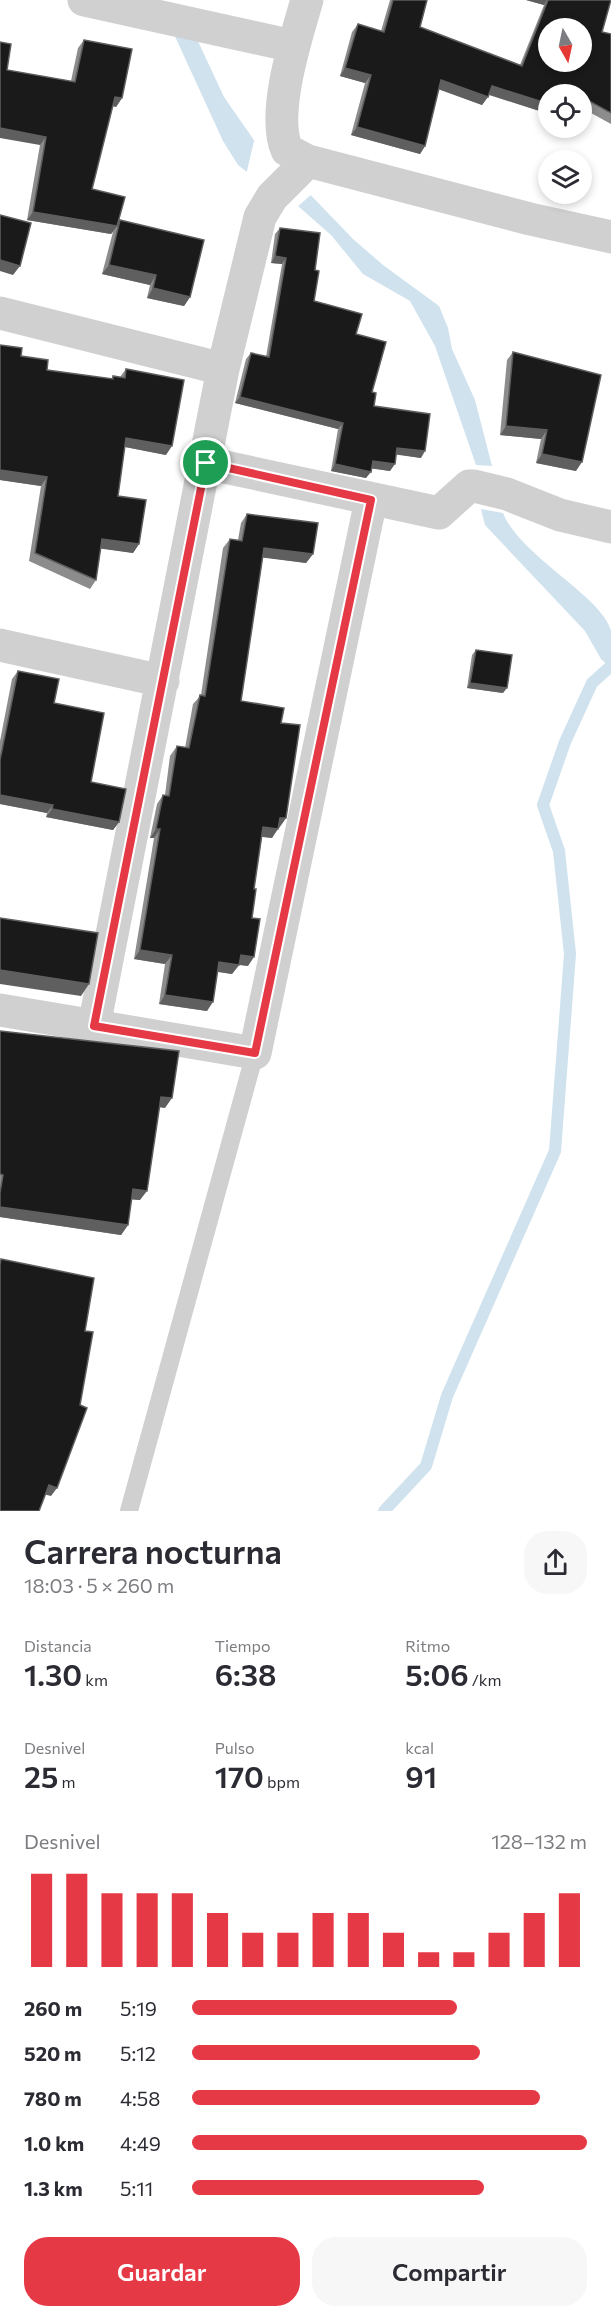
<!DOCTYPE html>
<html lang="es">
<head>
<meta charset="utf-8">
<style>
  :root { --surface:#fff; --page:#f7f7f7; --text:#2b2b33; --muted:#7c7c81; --accent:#e63946 }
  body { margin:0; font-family:Commissioner,sans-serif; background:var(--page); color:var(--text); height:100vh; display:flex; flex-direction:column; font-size:22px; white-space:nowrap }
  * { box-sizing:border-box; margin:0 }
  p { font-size:20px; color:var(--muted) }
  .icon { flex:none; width:33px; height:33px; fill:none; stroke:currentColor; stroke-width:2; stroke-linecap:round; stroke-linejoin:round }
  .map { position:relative; height:1511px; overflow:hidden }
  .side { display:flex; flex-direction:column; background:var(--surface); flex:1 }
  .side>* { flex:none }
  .needle { width:39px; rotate:171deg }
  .tools { position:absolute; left:538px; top:18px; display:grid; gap:12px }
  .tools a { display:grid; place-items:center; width:54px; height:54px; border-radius:50%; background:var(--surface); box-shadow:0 3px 9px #0003; font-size:30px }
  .pin { position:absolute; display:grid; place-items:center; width:51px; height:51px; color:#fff; margin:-26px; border:3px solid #fff; border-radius:50%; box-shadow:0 2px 6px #0007 }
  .round { display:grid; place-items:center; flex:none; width:63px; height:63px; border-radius:24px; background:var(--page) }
  .head { display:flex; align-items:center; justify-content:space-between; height:102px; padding:0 24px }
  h1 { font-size:33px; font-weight:600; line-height:45px }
  .stats { display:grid; grid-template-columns:repeat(3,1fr); gap:9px; height:102px; padding:6px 24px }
  .stats div { display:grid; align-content:center }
  .stats b { font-size:30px; font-weight:600 }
  .stats small { font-size:16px; font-weight:400 }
  .stats p { font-size:16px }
  .chart { height:168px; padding:12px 24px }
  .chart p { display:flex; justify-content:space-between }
  .chart svg { width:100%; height:108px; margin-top:6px; stroke:var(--accent); stroke-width:6 }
  .action { display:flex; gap:12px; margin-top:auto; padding:12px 24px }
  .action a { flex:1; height:69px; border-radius:24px; background:var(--accent); color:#fff; font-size:24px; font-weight:600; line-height:69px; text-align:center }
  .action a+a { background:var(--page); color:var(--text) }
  ul { padding:0 24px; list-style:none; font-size:20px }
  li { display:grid; grid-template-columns:96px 72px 1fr; align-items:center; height:45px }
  li i { height:15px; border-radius:8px; background:var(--accent) }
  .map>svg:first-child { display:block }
  .water { fill:#cfe2ee }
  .pier { fill:#fff }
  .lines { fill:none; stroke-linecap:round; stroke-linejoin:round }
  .stream { stroke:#cfe2ee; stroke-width:12 }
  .lane { stroke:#d0d0d0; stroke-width:18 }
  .street { stroke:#d0d0d0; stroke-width:33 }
  .wall { fill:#8c8c8c }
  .shaded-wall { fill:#5f5f5f }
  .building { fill:#1a1a1a; stroke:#5f5f5f; stroke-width:1.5; fill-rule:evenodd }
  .route-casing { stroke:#fff; stroke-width:12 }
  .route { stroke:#e63946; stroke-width:8 }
</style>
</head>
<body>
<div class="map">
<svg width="611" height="1511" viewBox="0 0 611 1511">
  <rect width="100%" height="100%" fill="#fff"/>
  <path class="water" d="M 173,32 L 196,37 L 224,97 L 258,146 L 265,186 L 238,165 L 223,141 Z
    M 302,186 L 353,239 L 383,265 L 439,306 L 448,328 L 452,349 L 475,400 L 492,466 L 476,465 L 435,346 L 410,301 L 363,274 L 331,235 L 290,199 Z
    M 481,509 L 503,513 C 520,556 603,597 611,631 C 611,642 611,657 611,668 L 601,659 L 585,631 L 485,525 Z"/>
  <path class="pier" d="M 255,137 L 283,167 L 263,188 L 246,175 Z
    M 304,184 L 313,193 L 296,208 L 288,201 Z"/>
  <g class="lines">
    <path class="stream" d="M 384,1511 L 426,1466 L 447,1396 L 555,1151 L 570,954 L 559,851 L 543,805 L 565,742 L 592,683 L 611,666"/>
    <path class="lane" d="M 129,1511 L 255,1053"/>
    <path class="street" d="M 84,0 L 293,46
      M 308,161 L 530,219 L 611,237
      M 0,313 L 223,369
      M 206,463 L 439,513 L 469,486 L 474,486 L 507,494 L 560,515 L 611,527
      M 0,645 L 163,681
      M 0,1010 L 255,1053 L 371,500
      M 94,1026 L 223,369 L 260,217 L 272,197 L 308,161 L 287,150 C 271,114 296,38 307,0"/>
  </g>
  <path class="wall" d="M 390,0 L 427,0 L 420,27 L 520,65 L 544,5 L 526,0 L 611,0 L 602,32 L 611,34 L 611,124 L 582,108 L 582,94 L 549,94 L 549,114 L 489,95 L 482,105 L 439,89 L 425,146 L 420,154 L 351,135 L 365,83 L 340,76 L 352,32 L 358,24 L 381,31 Z
    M 84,40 L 122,98 L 116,107 L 113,106 L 92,189 L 118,223 L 120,220 L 190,297 L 184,306 L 147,298 L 150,285 L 102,274 L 113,232 L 111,234 L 27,220 L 40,145 L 7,70 L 71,81 L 78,48 Z
    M 280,228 L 315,270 L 314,301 L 356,334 L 372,392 L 374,406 L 421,458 L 396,454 L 390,471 L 371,468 L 366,478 L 331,471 L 338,429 L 235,403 L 246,359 L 251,353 L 266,357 L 282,264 L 271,263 L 275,234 Z
    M 0,345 L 47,370 L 111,379 L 113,376 L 120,377 L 126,369 L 166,455 L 125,447 L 118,496 L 139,544 L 133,553 L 101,548 L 96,580 L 90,589 L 29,561 L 41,486 L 0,480 Z
    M 513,352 L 576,471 L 536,463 L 541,439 L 500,435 L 507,360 Z
    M 247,514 L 313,554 L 306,563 L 263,557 L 241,701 L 281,723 L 286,818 L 279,828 L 278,827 L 272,838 L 262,837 L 254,889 L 248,966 L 239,965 L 232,974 L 218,972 L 207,1011 L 159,1004 L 165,964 L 134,959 L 154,838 L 150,838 L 157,804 L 163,795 L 165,795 L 170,756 L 177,746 L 185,748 L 193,704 L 201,695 L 223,548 L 230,539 L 238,540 L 241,523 Z
    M 476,650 L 503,693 L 467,688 L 472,655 Z
    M 18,671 L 54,703 L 91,782 L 119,822 L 113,830 L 46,817 L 47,813 L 0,804 L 0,741 L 12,679 Z
    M 0,1031 L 165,1108 L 159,1107 L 140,1200 L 131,1199 L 128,1225 L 121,1235 L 0,1217 Z"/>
  <path class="shaded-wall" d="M 526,0 L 547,0 L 544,5 Z
    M 345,68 L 371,75 L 365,83 L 340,76 Z
    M 441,80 L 488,97 L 482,105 L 435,88 Z
    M 492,86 L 549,104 L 549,114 L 487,94 Z
    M 115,97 L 122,98 L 116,107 L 109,105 Z
    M 357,127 L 425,146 L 420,154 L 351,135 Z
    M 0,128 L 46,137 L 40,145 L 0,138 Z
    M 33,212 L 117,226 L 111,234 L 27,220 Z
    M 275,256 L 286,258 L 282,264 L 271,263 Z
    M 0,260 L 20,266 L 13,275 L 0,271 Z
    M 109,265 L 156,275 L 150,285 L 102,274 Z
    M 153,288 L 190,297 L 184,306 L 147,298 Z
    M 240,397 L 343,423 L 338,429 L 235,403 Z
    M 506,426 L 547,430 L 541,439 L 500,435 Z
    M 126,438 L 172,446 L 166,455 L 120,446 Z
    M 397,448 L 425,451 L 421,458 L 392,454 Z
    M 542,454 L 582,462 L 576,471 L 536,463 Z
    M 373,461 L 395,464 L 390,471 L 368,468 Z
    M 335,464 L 371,472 L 366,478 L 331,471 Z
    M 0,470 L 47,477 L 41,486 L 0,480 Z
    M 102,539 L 139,544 L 133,553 L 96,548 Z
    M 264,548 L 313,554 L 306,563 L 258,557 Z
    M 470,683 L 507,688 L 503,693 L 467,688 Z
    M 0,795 L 53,805 L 47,813 L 0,804 Z
    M 52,809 L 119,822 L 113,830 L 46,817 Z
    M 280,818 L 286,818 L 279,828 L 273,827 Z
    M 263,827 L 278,829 L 272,838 L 257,836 Z
    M 156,829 L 160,829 L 154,838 L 150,838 Z
    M 140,950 L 172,955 L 165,964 L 134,959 Z
    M 241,955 L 254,957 L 248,966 L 234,964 Z
    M 219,962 L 239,965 L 232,974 L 213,971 Z
    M 0,970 L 89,984 L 81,996 L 0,984 Z
    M 165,995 L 213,1002 L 207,1011 L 159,1004 Z
    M 161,1097 L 172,1098 L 165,1108 L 154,1106 Z
    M 133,1189 L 147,1191 L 140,1200 L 126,1199 Z
    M 0,1207 L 128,1225 L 121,1235 L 0,1217 Z
    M 49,1485 L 57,1488 L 51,1496 L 43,1494 Z"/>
  <path class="building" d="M 393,0 L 427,0 L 420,27 L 522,66 L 548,0 L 611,0 L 602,32 L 611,34 L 611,113 L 582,97 L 582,98 L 582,94 L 549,94 L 549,104 L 492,86 L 488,97 L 441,80 L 425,146 L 357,127 L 371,75 L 345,68 L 358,24 L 384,32 ZM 549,28 L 582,28 L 582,62 L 549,62 Z
    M 84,40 L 132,49 L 122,98 L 115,97 L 92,189 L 125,197 L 117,226 L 33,212 L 46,137 L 0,128 L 0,42 L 11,44 L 7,70 L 75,82 Z
    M 0,215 L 31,223 L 20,266 L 0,260 Z
    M 120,220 L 204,240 L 190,297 L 153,288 L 156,275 L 109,265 Z
    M 280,228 L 320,233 L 315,270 L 319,271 L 314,301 L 362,314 L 356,334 L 386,342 L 372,392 L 376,393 L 374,406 L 430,414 L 425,451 L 397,448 L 395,464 L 373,461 L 371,472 L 335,464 L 343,423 L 240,397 L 251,353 L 269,357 L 286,258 L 275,256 Z
    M 0,345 L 22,348 L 21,356 L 48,360 L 47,370 L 113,379 L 113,376 L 125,378 L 126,369 L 184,380 L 172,446 L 126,438 L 118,496 L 146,500 L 139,544 L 102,539 L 96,580 L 35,553 L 47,477 L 0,470 Z
    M 513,352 L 601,375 L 582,462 L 542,454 L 547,430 L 506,426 Z
    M 247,514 L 318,523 L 313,554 L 264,548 L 241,701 L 284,708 L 281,723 L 300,725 L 286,818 L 280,818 L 278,829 L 263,827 L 254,889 L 256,889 L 252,918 L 260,919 L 254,957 L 241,955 L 239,965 L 219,962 L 213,1002 L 165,995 L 172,955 L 140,950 L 160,829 L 156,829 L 163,795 L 169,796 L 177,746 L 189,748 L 200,695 L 205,696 L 230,539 L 242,541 Z
    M 476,650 L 512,655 L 507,688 L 470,683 Z
    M 18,671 L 59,679 L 54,703 L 104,713 L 91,782 L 126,789 L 119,822 L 52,809 L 53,805 L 0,795 L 0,760 Z
    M 0,918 L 98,933 L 89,984 L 0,970 Z
    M 0,1031 L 179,1051 L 172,1098 L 161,1097 L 147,1191 L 133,1189 L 128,1225 L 0,1207 L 0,1193 L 3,1175 L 0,1174 Z
    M 1,1259 L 94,1278 L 85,1331 L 93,1332 L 80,1405 L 87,1408 L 57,1488 L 49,1485 L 39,1511 L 0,1511 L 0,1265 Z"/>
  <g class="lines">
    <g class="route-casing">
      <path id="route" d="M 206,463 L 371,500 L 255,1053 L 94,1026 Z"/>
    </g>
    <use href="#route" class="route"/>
  </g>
</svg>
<div class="tools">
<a><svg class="needle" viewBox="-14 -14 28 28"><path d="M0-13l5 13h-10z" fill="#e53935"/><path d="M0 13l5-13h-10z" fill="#7c7c81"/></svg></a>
<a><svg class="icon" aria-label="locate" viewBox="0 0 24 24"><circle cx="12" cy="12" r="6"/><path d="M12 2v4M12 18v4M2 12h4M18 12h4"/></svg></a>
<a><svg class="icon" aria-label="layers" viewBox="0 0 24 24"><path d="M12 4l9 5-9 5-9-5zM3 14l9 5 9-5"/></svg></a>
</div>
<div class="pin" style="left:206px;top:463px;background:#1e9e55"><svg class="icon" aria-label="arrive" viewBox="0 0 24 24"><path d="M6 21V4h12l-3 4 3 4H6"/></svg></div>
</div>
<section class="side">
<div class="head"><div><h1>Carrera nocturna</h1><p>18:03 · 5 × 260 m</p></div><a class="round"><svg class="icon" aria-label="share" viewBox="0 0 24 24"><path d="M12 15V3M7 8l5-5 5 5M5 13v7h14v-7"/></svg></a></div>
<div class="stats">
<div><p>Distancia</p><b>1.30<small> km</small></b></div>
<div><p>Tiempo</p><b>6:38</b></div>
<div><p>Ritmo</p><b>5:06<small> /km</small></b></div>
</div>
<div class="stats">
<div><p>Desnivel</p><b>25<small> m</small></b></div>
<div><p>Pulso</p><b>170<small> bpm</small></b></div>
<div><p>kcal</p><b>91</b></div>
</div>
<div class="chart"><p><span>Desnivel</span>128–132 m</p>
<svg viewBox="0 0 160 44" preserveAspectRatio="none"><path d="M5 44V6M15 44V6M25 44V14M35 44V14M45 44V14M55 44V22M65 44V30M75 44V30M85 44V22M95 44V22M105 44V30M115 44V38M125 44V38M135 44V30M145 44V22M155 44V14"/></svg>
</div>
<ul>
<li><b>260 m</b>5:19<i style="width:67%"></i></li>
<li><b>520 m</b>5:12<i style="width:73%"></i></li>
<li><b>780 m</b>4:58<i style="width:88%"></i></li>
<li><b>1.0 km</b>4:49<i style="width:100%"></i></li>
<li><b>1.3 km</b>5:11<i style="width:74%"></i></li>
</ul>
<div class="action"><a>Guardar</a><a>Compartir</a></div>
</section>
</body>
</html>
